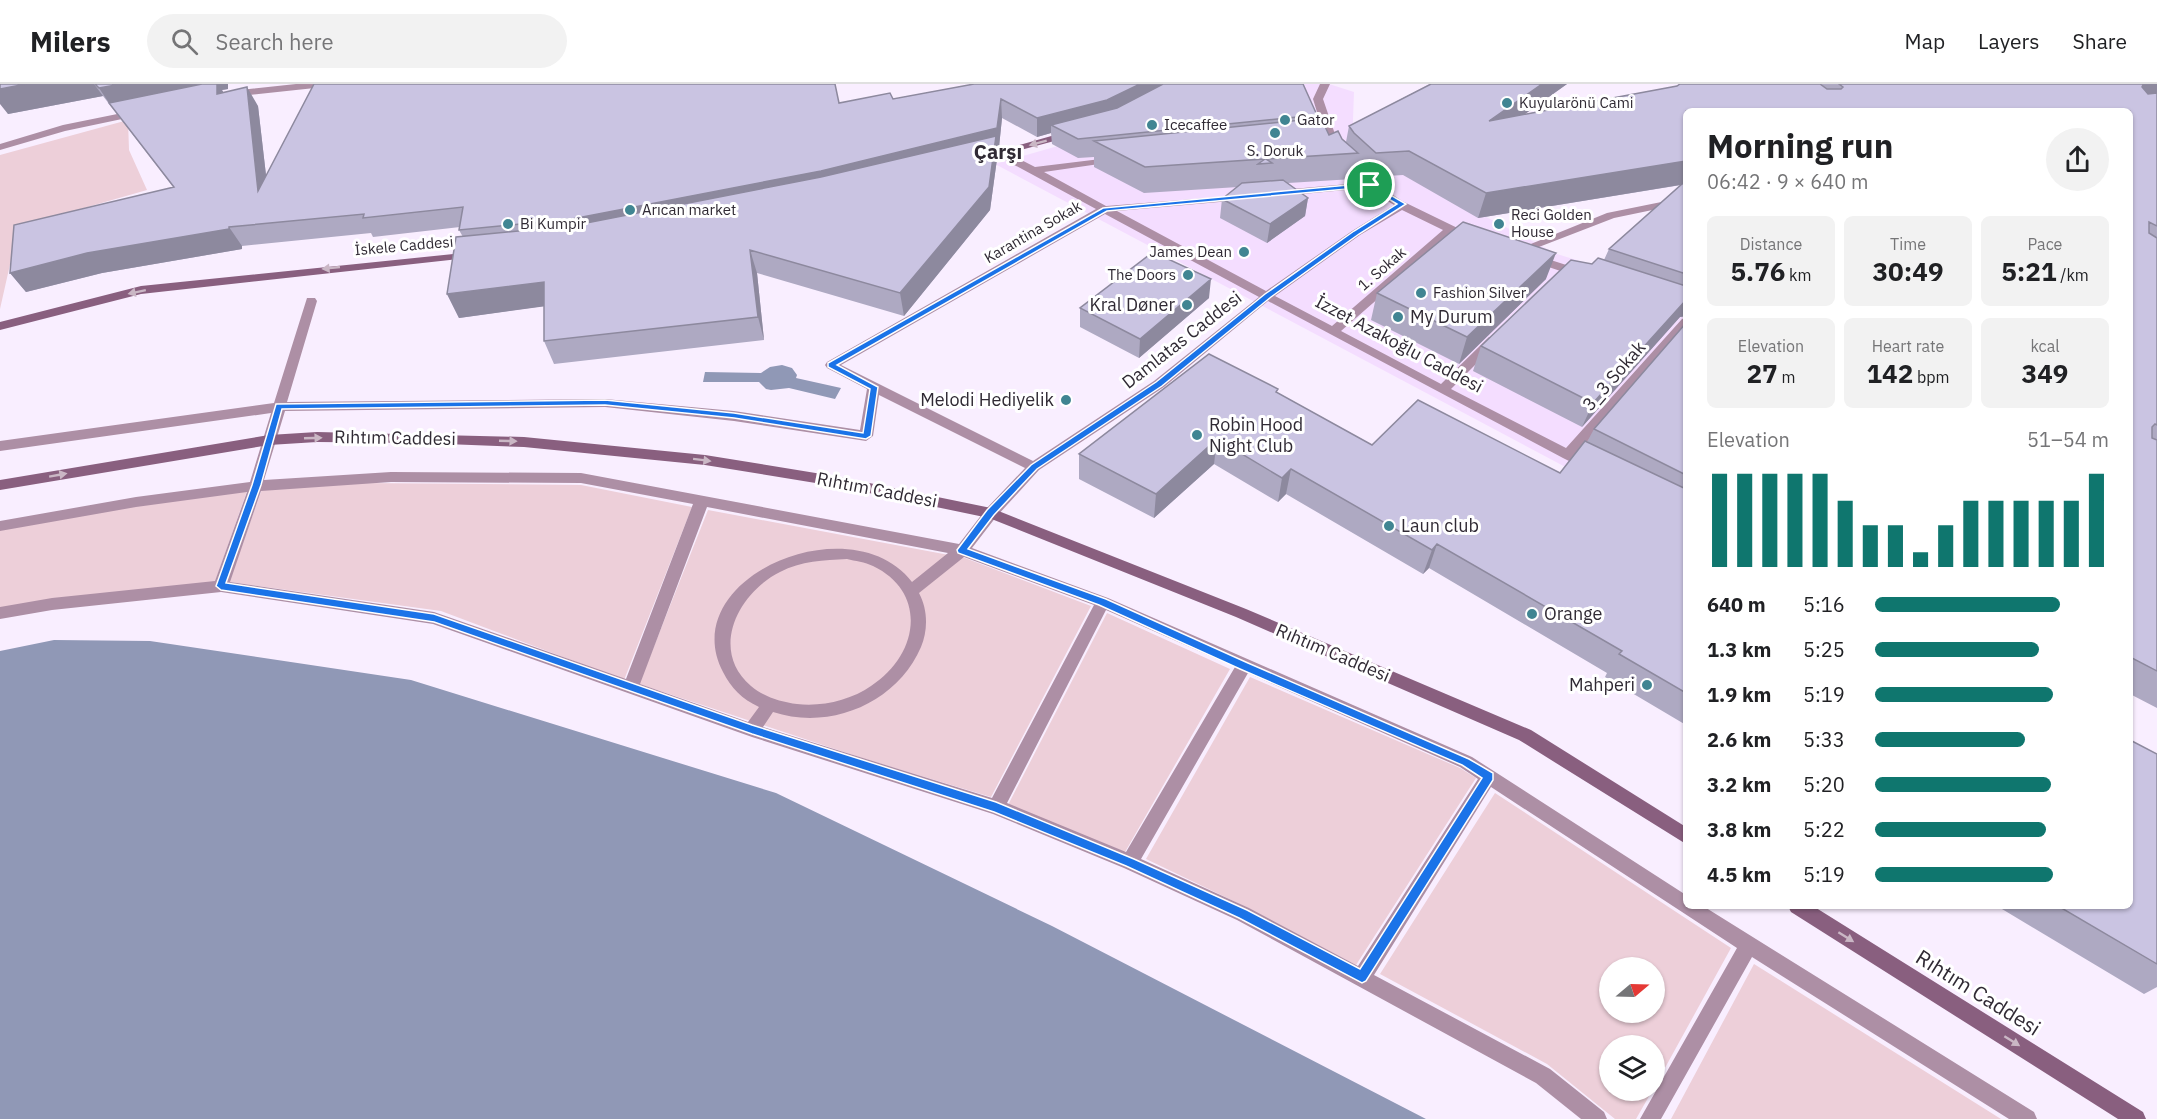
<!DOCTYPE html>
<html lang="en">
<head>
<meta charset="utf-8">
<style>
  :root { --surface:#fff; --page:#f2f2f2; --text:#202124; --muted:#757577; --line:#e0e0e0; --accent:#0f766e }
  body { margin:0; font-family:"IBM Plex Sans",sans-serif; background:var(--page); color:var(--text); height:100vh; display:flex; flex-direction:column; font-size:22px; white-space:nowrap }
  * { box-sizing:border-box; margin:0 }
  p { font-size:20px; color:var(--muted) }
  .icon { flex:none; width:33px; height:33px; fill:none; stroke:currentColor; stroke-width:2; stroke-linecap:round; stroke-linejoin:round }
  .map { position:relative; flex:1; overflow:hidden }
  .details { position:absolute; left:1683px; top:24px; width:450px; height:801px; display:flex; flex-direction:column; background:var(--surface); border-radius:9px; box-shadow:0 2px 4px #0004 }
  .details>* { flex:none }
  .needle { width:39px; rotate:71deg }
  .fabs { position:absolute; left:1599px; top:873px; display:grid; gap:12px }
  .fabs a { display:grid; place-items:center; width:66px; height:66px; border-radius:50%; background:var(--surface); box-shadow:0 2px 4px #0004; font-size:30px }
  .pin { position:absolute; display:grid; place-items:center; width:51px; height:51px; color:#fff; margin:-26px; border:3px solid #fff; border-radius:50%; box-shadow:0 2px 6px #0007 }
  .round { display:grid; place-items:center; flex:none; width:63px; height:63px; border-radius:32px; background:var(--page) }
  .headline { display:flex; align-items:center; justify-content:space-between; height:102px; padding:0 24px }
  h1 { font-size:33px; font-weight:800; line-height:45px }
  .figures { display:grid; grid-template-columns:repeat(3,1fr); gap:9px; height:102px; padding:6px 24px }
  .figures div { display:grid; align-content:center; border-radius:9px; background:var(--page); text-align:center }
  .figures b { font-size:26px; font-weight:800 }
  .figures small { font-size:16px; font-weight:400 }
  .figures p { font-size:16px }
  .chart { height:168px; padding:12px 24px }
  .chart p { display:flex; justify-content:space-between }
  .chart svg { width:100%; height:108px; margin-top:6px; stroke:var(--accent); stroke-width:6 }
  ul { padding:0 24px; list-style:none; font-size:20px }
  li { display:grid; grid-template-columns:96px 72px 1fr; align-items:center; height:45px }
  li i { height:15px; border-radius:8px; background:var(--accent) }
  header { display:flex; align-items:center; gap:36px; box-sizing:border-box; height:84px; padding:0 30px; background:var(--surface); border-bottom:2px solid var(--line) }
  header strong { font-size:28px }
  nav { display:flex; gap:33px; margin-inline-start:auto; font-size:21px }
  .search { width:420px; height:54px; background:var(--page); display:flex; align-items:center; gap:15px; box-sizing:border-box; padding:0 21px; border-radius:33px; color:var(--muted); font-size:22px }
  .map>svg:first-child { display:block }
  .built { fill:#f4ddff }
  .green { fill:#edcfd9; fill-rule:evenodd }
  .water { fill:#9098b6 }
  .lines { fill:none; stroke-linecap:round; stroke-linejoin:round }
  .street { fill:#ad8fa5; fill-rule:evenodd }
  .secondary { fill:#895f7f; fill-rule:evenodd }
  .wall { fill:#aea9c2 }
  .shaded-wall { fill:#8d899e }
  .building { fill:#cac4e2; stroke:#8d899e; stroke-width:1.5 }
  .oneway { fill:#cab7c5 }
  .route { fill:#1a73e8; stroke:#fff; stroke-width:1.5; fill-rule:evenodd }
  .poi-dot { fill:#408592; stroke:#fff; stroke-width:2 }
  .labels { text-anchor:middle; stroke-width:6; stroke-linejoin:round; paint-order:stroke }
  .far-poi-label { font-size:15px; fill:#302a34; stroke:#fff; text-anchor:start }
  .far-street-label { font-size:15px; fill:#302a34; stroke:#fff }
  .poi-label { font-size:18px; fill:#302a34; stroke:#fff; text-anchor:start }
  .street-label { font-size:18px; fill:#302a34; stroke:#fff }
  .far-district-label { font-size:20px; font-weight:bold; fill:#302a34; stroke:#fff }
  .near-street-label { font-size:21px; fill:#302a34; stroke:#fff }
</style>
</head>
<body>
<header>
<strong>Milers</strong>
<div class="search"><svg class="icon" aria-label="search" viewBox="0 0 24 24"><circle cx="10" cy="10" r="6"/><path d="M15 15l6 6"/></svg>Search here</div>
<nav><a>Map</a><a>Layers</a><a>Share</a></nav>
</header>
<div class="map">
<svg width="2157" height="1035" viewBox="0 0 2157 1035">
  <rect width="100%" height="100%" fill="#f9eeff"/>
  <path class="built" d="M 1210,0 L 1329,0 L 1354,8 L 1352,63 L 1557,170 L 1686,210 L 1686,447 L 995,80 L 1135,40 Z"/>
  <path class="green" d="M 128,36 L 129,66 L 147,106 L 35,138 L 11,176 L 0,225 L 0,71 Z
    M 362,399 L 581,401 L 692,423 L 624,596 L 441,527 L 229,498 L 262,405 Z
    M 247,407 L 215,498 L 0,524 L 0,445 L 129,422 Z
    M 708,426 L 965,474 L 1091,522 L 991,713 L 865,675 L 639,600 Z
    M 1107,529 L 1230,585 L 1125,768 L 1008,721 Z
    M 1250,593 L 1460,684 L 1476,694 L 1356,881 L 1246,823 L 1146,775 Z
    M 1495,709 L 1731,864 L 1655,1002 L 1654,962 L 1610,962 L 1610,1006 L 1652,1007 L 1636,1035 L 1615,1035 L 1547,980 L 1380,890 ZM 1610,884 L 1654,884 L 1654,928 L 1610,928 Z
    M 1754,880 L 2001,1035 L 1671,1035 Z"/>
  <path class="water" d="M 782,281 L 792,284 L 797,291 L 796,294 L 841,304 L 835,315 L 789,304 L 771,306 L 766,305 L 759,298 L 703,298 L 705,288 L 761,289 L 770,283 Z
    M 54,556 L 150,557 L 411,596 L 776,709 L 1052,842 L 1426,1035 L 0,1035 L 0,567 Z"/>
  <g class="lines">
    <path class="street" d="M 296,0 L 329,0 L 324,3 L 231,13 L 226,10 L 231,7 Z
      M 1320,0 L 1330,0 L 1323,15 L 1339,62 L 1355,85 L 1402,117 L 1476,153 L 1470,156 L 1452,150 L 1341,247 L 1441,300 L 1489,253 L 1497,253 L 1499,256 L 1497,259 L 1451,305 L 1566,364 L 1682,235 L 1686,234 L 1686,246 L 1577,369 L 1595,379 L 1597,382 L 1595,385 L 1585,385 L 1563,374 L 1268,217 L 1164,303 L 1039,386 L 996,433 L 972,464 L 1108,514 L 1472,673 L 1686,811 L 1686,822 L 1703,822 L 2034,1028 L 2037,1035 L 2009,1035 L 1752,873 L 1661,1035 L 1640,1035 L 1737,864 L 1491,703 L 1374,891 L 1550,985 L 1604,1028 L 1607,1035 L 1581,1035 L 1536,999 L 1237,836 L 1124,784 L 993,730 L 752,653 L 433,540 L 221,508 L 52,526 L 0,535 L 0,523 L 52,514 L 215,497 L 247,408 L 136,423 L 0,447 L 0,437 L 136,413 L 250,398 L 271,329 L 0,367 L 0,357 L 274,319 L 307,214 L 315,214 L 317,217 L 287,318 L 605,315 L 734,327 L 860,346 L 867,305 L 827,284 L 825,281 L 827,278 L 1096,125 L 996,71 L 996,67 L 1004,67 L 1035,83 L 1117,73 L 1118,75 L 1113,78 L 1044,88 L 1106,122 L 1246,111 L 1246,115 L 1242,116 L 1117,127 L 1266,207 L 1352,147 L 1394,121 L 1367,104 L 1281,112 L 1276,109 L 1281,106 L 1359,99 C 1330,74 1324,50 1313,15 ZM 1402,126 L 1443,146 L 1332,242 L 1275,212 L 1360,151 ZM 1105,130 L 1259,213 L 1154,297 L 1033,377 L 841,281 ZM 879,311 L 1025,384 L 986,425 L 959,460 L 581,389 L 391,388 L 264,396 L 285,327 L 605,323 L 734,337 L 866,357 L 873,352 ZM 391,398 L 581,399 L 693,420 L 626,595 L 434,528 L 230,498 L 261,407 ZM 707,423 L 948,469 L 912,498 C 851,419 674,494 723,588 C 731,604 742,615 759,623 L 748,638 L 640,600 ZM 964,473 L 1094,521 L 992,714 L 763,643 L 773,628 C 830,647 897,619 921,563 C 928,546 928,526 919,509 ZM 847,475 C 855,477 865,478 873,482 C 929,509 918,572 871,602 C 851,616 822,623 797,620 C 781,618 764,613 751,602 C 709,566 738,509 780,488 C 801,477 824,476 847,475 ZM 1106,526 L 1235,583 L 1126,768 L 1007,719 ZM 1248,589 L 1460,683 L 1478,695 L 1358,882 L 1249,824 L 1141,775 Z
      M 137,26 L 141,27 L 141,31 L 65,47 L 0,66 L 0,60 L 63,41 Z
      M 1686,113 L 1686,119 L 1614,134 L 1521,170 L 1513,170 L 1511,168 L 1607,129 Z
      M 1532,170 L 1585,187 L 1587,190 L 1581,194 L 1528,176 L 1526,174 Z"/>
    <path class="secondary" d="M 1069,47 L 1073,48 L 1073,52 L 979,77 L 974,74 Z
      M 473,168 L 479,171 L 477,173 L 141,210 L 0,246 L 0,238 L 141,202 Z
      M 317,348 L 524,353 L 705,371 L 840,393 L 991,424 L 1246,525 L 1531,646 L 1686,743 L 1686,760 L 1519,656 L 1236,533 L 989,434 L 840,403 L 705,381 L 524,363 L 420,359 L 317,358 L 269,361 L 0,406 L 0,396 L 269,351 Z
      M 1788,822 L 1813,822 L 2143,1028 L 2146,1035 L 2118,1035 L 1791,828 Z"/>
  </g>
  <path class="wall" d="M 0,0 L 228,0 L 228,5 L 222,6 L 223,8 L 258,22 L 266,91 L 839,19 L 893,15 L 974,0 L 1317,31 L 1316,34 L 1329,51 L 1342,55 L 1346,58 L 1349,42 L 1430,0 L 1429,0 L 1567,0 L 1525,30 L 1677,2 L 1680,0 L 2157,0 L 2157,624 L 2130,610 L 2130,27 L 1686,27 L 1686,232 L 1680,233 L 1582,343 L 1473,287 L 1481,262 L 1592,180 L 1604,176 L 1609,165 L 1681,101 L 1478,134 L 1403,91 L 1371,93 L 1356,80 L 1353,95 L 1288,99 L 1308,114 L 1305,132 L 1267,159 L 1220,134 L 1222,115 L 1238,103 L 1144,109 L 1094,83 L 1094,73 L 1078,74 L 1052,60 L 1051,49 L 1037,53 L 1002,34 L 999,63 L 996,64 L 997,75 L 990,126 L 904,232 L 757,189 L 764,256 L 554,280 L 544,257 L 544,222 L 459,234 L 447,210 L 463,153 L 459,146 L 460,143 L 373,153 L 371,149 L 242,162 L 242,165 L 102,189 L 26,208 L 10,189 L 173,103 L 103,12 L 8,30 Z
    M 1546,195 L 1459,280 L 1371,236 L 1377,209 Z
    M 1209,214 L 1139,274 L 1080,243 L 1080,224 Z
    M 1686,239 L 1686,641 L 1605,593 L 1607,589 L 1429,484 L 1423,490 L 1286,410 L 1278,418 L 1214,380 L 1154,434 L 1079,395 L 1079,370 L 1278,309 L 1372,361 L 1560,389 L 1587,358 L 1594,345 Z
    M 1997,822 L 2130,822 L 2157,880 L 2157,903 L 2144,910 Z"/>
  <path class="shaded-wall" d="M 26,0 L 94,0 L 103,12 L 8,30 L 0,20 L 0,5 Z
    M 121,0 L 228,0 L 228,5 L 222,6 L 228,16 L 109,19 L 115,28 L 99,4 Z
    M 1140,0 L 1177,0 L 1106,35 L 1051,41 L 1051,49 L 1037,53 L 1037,34 Z
    M 1542,0 L 1567,0 L 1482,61 L 1489,37 Z
    M 2149,0 L 2157,0 L 2157,20 L 2126,25 L 2143,1 Z
    M 247,3 L 258,22 L 270,126 L 258,107 Z
    M 1001,15 L 1002,34 L 999,63 L 996,64 L 997,75 L 990,126 L 904,232 L 900,209 L 989,103 L 580,155 L 572,135 Z
    M 1686,77 L 1686,100 L 1478,134 L 1486,109 Z
    M 1308,114 L 1305,132 L 1267,159 L 1270,140 Z
    M 229,143 L 242,162 L 242,165 L 102,189 L 26,208 L 10,189 L 87,169 Z
    M 750,166 L 757,189 L 764,256 L 758,233 Z
    M 1556,169 L 1546,195 L 1459,280 L 1467,253 Z
    M 1211,195 L 1209,214 L 1139,274 L 1140,255 Z
    M 544,198 L 554,221 L 459,234 L 447,210 Z
    M 1686,216 L 1686,232 L 1680,233 L 1582,343 L 1593,319 Z
    M 1217,355 L 1214,380 L 1154,434 L 1156,410 Z
    M 1291,385 L 1286,410 L 1278,418 L 1282,394 Z
    M 1437,460 L 1429,484 L 1423,490 L 1432,466 Z"/>
  <path class="building" d="M 0,0 L 26,0 L 0,5 Z
    M 95,0 L 121,0 L 99,4 Z
    M 202,0 L 217,0 L 217,10 L 247,3 L 258,107 L 314,0 L 835,0 L 839,19 L 890,9 L 893,15 L 974,0 L 1140,0 L 1107,16 L 1037,34 L 1001,15 L 997,44 L 821,87 L 572,135 L 459,146 L 463,123 L 363,134 L 364,130 L 229,143 L 229,145 L 87,169 L 10,189 L 14,141 L 174,103 L 109,19 Z
    M 1163,0 L 1303,0 L 1317,31 L 1078,55 L 1051,41 L 1117,24 Z
    M 1431,0 L 1542,0 L 1489,37 L 1677,2 L 1680,0 L 1820,0 L 1827,5 L 1841,5 L 1843,3 L 1839,0 L 2149,0 L 2143,1 L 2142,3 L 2148,10 L 2157,9 L 2157,142 L 2149,138 L 2149,149 L 2157,154 L 2157,341 L 2155,340 L 2152,343 L 2152,354 L 2157,356 L 2157,587 L 2130,573 L 2130,27 L 1686,27 L 1686,77 L 1486,109 L 1409,67 L 1376,69 L 1354,49 L 1349,42 Z
    M 1321,34 L 1329,51 L 1338,47 L 1342,55 L 1358,69 L 1266,75 L 1272,79 L 1258,80 L 1265,75 L 1145,83 L 1094,57 Z
    M 996,52 L 989,103 L 900,209 L 750,166 L 758,233 L 544,257 L 544,198 L 447,210 L 456,153 L 571,142 L 821,93 Z
    M 1283,96 L 1308,114 L 1270,140 L 1222,115 L 1242,99 Z
    M 1686,99 L 1686,190 L 1609,165 L 1682,100 Z
    M 1463,138 L 1556,169 L 1467,253 L 1377,209 Z
    M 1153,168 L 1211,195 L 1140,255 L 1080,224 Z
    M 1598,174 L 1686,202 L 1686,216 L 1593,319 L 1481,262 L 1571,176 L 1592,180 Z
    M 1686,239 L 1686,391 L 1594,345 Z
    M 1209,270 L 1278,305 L 1276,308 L 1372,361 L 1418,316 L 1560,389 L 1585,357 L 1686,405 L 1686,609 L 1619,570 L 1622,567 L 1437,460 L 1432,466 L 1291,385 L 1282,394 L 1217,355 L 1156,410 L 1079,370 Z
    M 2130,656 L 2157,670 L 2157,880 L 2058,822 L 2130,822 Z"/>
  <defs><path id="oneway-solid" d="M-6-.8H1V-3.2L6.5 0L1 3.2V.8H-6Z" transform="scale(1.5)"/></defs>
  <g class="oneway">
    <use href="#oneway-solid" transform="translate(1038 59) rotate(165)"/>
    <use href="#oneway-solid" transform="translate(331 184) rotate(174)"/>
    <use href="#oneway-solid" transform="translate(137 208) rotate(168)"/>
    <use href="#oneway-solid" transform="translate(313 354) rotate(-2)"/>
    <use href="#oneway-solid" transform="translate(508 357) rotate(2)"/>
    <use href="#oneway-solid" transform="translate(702 376) rotate(7)"/>
    <use href="#oneway-solid" transform="translate(58 391) rotate(-10)"/>
    <use href="#oneway-solid" transform="translate(1846 853) rotate(32)"/>
    <use href="#oneway-solid" transform="translate(2012 957) rotate(32)"/>
  </g>
  <path class="route" d="M 1370,99 L 1406,120 L 1359,150 L 1271,213 L 1162,302 L 1037,385 L 994,431 L 968,465 L 1106,515 L 1248,579 L 1469,675 L 1493,689 L 1493,696 L 1366,897 L 1362,899 L 1239,834 L 1126,782 L 994,728 L 752,650 L 434,538 L 221,506 L 216,502 L 252,401 L 276,320 L 605,316 L 734,329 L 863,349 L 870,305 L 828,283 L 828,279 L 1103,124 ZM 1369,103 L 1397,120 L 1354,147 L 1265,210 L 1156,298 L 1031,381 L 987,426 L 957,466 L 958,469 L 1099,521 L 1240,585 L 1462,681 L 1482,694 L 1360,885 L 1247,826 L 1134,775 L 996,718 L 752,641 L 434,530 L 226,499 L 261,401 L 282,325 L 605,321 L 734,334 L 866,355 L 871,352 L 878,303 L 837,281 L 1107,127 Z"/>
  <g class="poi-dot">
    <circle cx="1507" cy="19" r="6"/>
    <circle cx="1285" cy="36" r="6"/>
    <circle cx="1152" cy="41" r="6"/>
    <circle cx="1275" cy="49" r="6"/>
    <circle cx="630" cy="126" r="6"/>
    <circle cx="508" cy="140" r="6"/>
    <circle cx="1499" cy="140" r="6"/>
    <circle cx="1244" cy="168" r="6"/>
    <circle cx="1188" cy="191" r="6"/>
    <circle cx="1421" cy="209" r="6"/>
    <circle cx="1187" cy="221" r="6"/>
    <circle cx="1398" cy="233" r="6"/>
    <circle cx="1066" cy="316" r="6"/>
    <circle cx="1197" cy="351" r="6"/>
    <circle cx="1389" cy="442" r="6"/>
    <circle cx="1532" cy="530" r="6"/>
    <circle cx="1647" cy="601" r="6"/>
  </g>
  <g class="labels">
    <g class="far-poi-label">
      <text x="1519" y="24">Kuyularönü Cami</text>
      <text x="1297" y="41">Gator</text>
      <text x="1164" y="46">Icecaffee</text>
      <text x="1275" y="72" text-anchor="middle">S. Doruk</text>
      <text x="642" y="131">Arıcan market</text>
      <text x="1511" y="136">Reci Golden<tspan x="1511" dy="17">House</tspan></text>
      <text x="520" y="145">Bi Kumpir</text>
      <text x="1232" y="173" text-anchor="end">James Dean</text>
      <text x="1176" y="196" text-anchor="end">The Doors</text>
      <text x="1433" y="214">Fashion Silver</text>
    </g>
    <g class="far-street-label">
      <text transform="translate(1033 148) rotate(-30)" y="5">Karantina Sokak</text>
      <text transform="translate(404 162) rotate(-5)" y="5">İskele Caddesi</text>
      <text transform="translate(1382 185) rotate(-41)" y="5">1. Sokak</text>
    </g>
    <g class="poi-label">
      <text x="1175" y="227" text-anchor="end">Kral Døner</text>
      <text x="1410" y="239">My Durum</text>
      <text x="1054" y="322" text-anchor="end">Melodi Hediyelik</text>
      <text x="1209" y="347">Robin Hood<tspan x="1209" dy="21">Night Club</tspan></text>
      <text x="1401" y="448">Laun club</text>
      <text x="1544" y="536">Orange</text>
      <text x="1635" y="607" text-anchor="end">Mahperi</text>
    </g>
    <g class="street-label">
      <text transform="translate(1182 256) rotate(-38)" y="6">Damlatas Caddesi</text>
      <text transform="translate(1399 260) rotate(28)" y="6">İzzet Azakoğlu Caddesi</text>
      <text transform="translate(1614 292) rotate(-49)" y="6">3_3 Sokak</text>
      <text transform="translate(395 354) rotate(1)" y="6">Rıhtım Caddesi</text>
      <text transform="translate(877 406) rotate(11)" y="6">Rıhtım Caddesi</text>
      <text transform="translate(1333 569) rotate(23)" y="6">Rıhtım Caddesi</text>
    </g>
    <g class="far-district-label">
      <text x="998" y="75">Çarşı</text>
    </g>
    <g class="near-street-label">
      <text transform="translate(1978 909) rotate(32)" y="7">Rıhtım Caddesi</text>
    </g>
  </g>
</svg>
<div class="fabs">
<a><svg class="needle" viewBox="-14 -14 28 28"><path d="M0-13l5 13h-10z" fill="#e53935"/><path d="M0 13l5-13h-10z" fill="#757577"/></svg></a>
<a><svg class="icon" aria-label="layers" viewBox="0 0 24 24"><path d="M12 4l9 5-9 5-9-5zM3 14l9 5 9-5"/></svg></a>
</div>
<div class="pin" style="left:1370px;top:101px;background:#1e9e55"><svg class="icon" aria-label="arrive" viewBox="0 0 24 24"><path d="M6 21V4h12l-3 4 3 4H6"/></svg></div>
<section class="details">
<div class="headline"><div><h1>Morning run</h1><p>06:42 · 9 × 640 m</p></div><a class="round"><svg class="icon" aria-label="share" viewBox="0 0 24 24"><path d="M12 15V3M7 8l5-5 5 5M5 13v7h14v-7"/></svg></a></div>
<div class="figures">
<div><p>Distance</p><b>5.76<small> km</small></b></div>
<div><p>Time</p><b>30:49</b></div>
<div><p>Pace</p><b>5:21<small> /km</small></b></div>
</div>
<div class="figures">
<div><p>Elevation</p><b>27<small> m</small></b></div>
<div><p>Heart rate</p><b>142<small> bpm</small></b></div>
<div><p>kcal</p><b>349</b></div>
</div>
<div class="chart"><p><span>Elevation</span>51–54 m</p>
<svg viewBox="0 0 160 44" preserveAspectRatio="none"><path d="M5 44V6M15 44V6M25 44V6M35 44V6M45 44V6M55 44V17M65 44V27M75 44V27M85 44V38M95 44V27M105 44V17M115 44V17M125 44V17M135 44V17M145 44V17M155 44V6"/></svg>
</div>
<ul>
<li><b>640 m</b>5:16<i style="width:79%"></i></li>
<li><b>1.3 km</b>5:25<i style="width:70%"></i></li>
<li><b>1.9 km</b>5:19<i style="width:76%"></i></li>
<li><b>2.6 km</b>5:33<i style="width:64%"></i></li>
<li><b>3.2 km</b>5:20<i style="width:75%"></i></li>
<li><b>3.8 km</b>5:22<i style="width:73%"></i></li>
<li><b>4.5 km</b>5:19<i style="width:76%"></i></li>
</ul>
</section>
</div>
</body>
</html>
